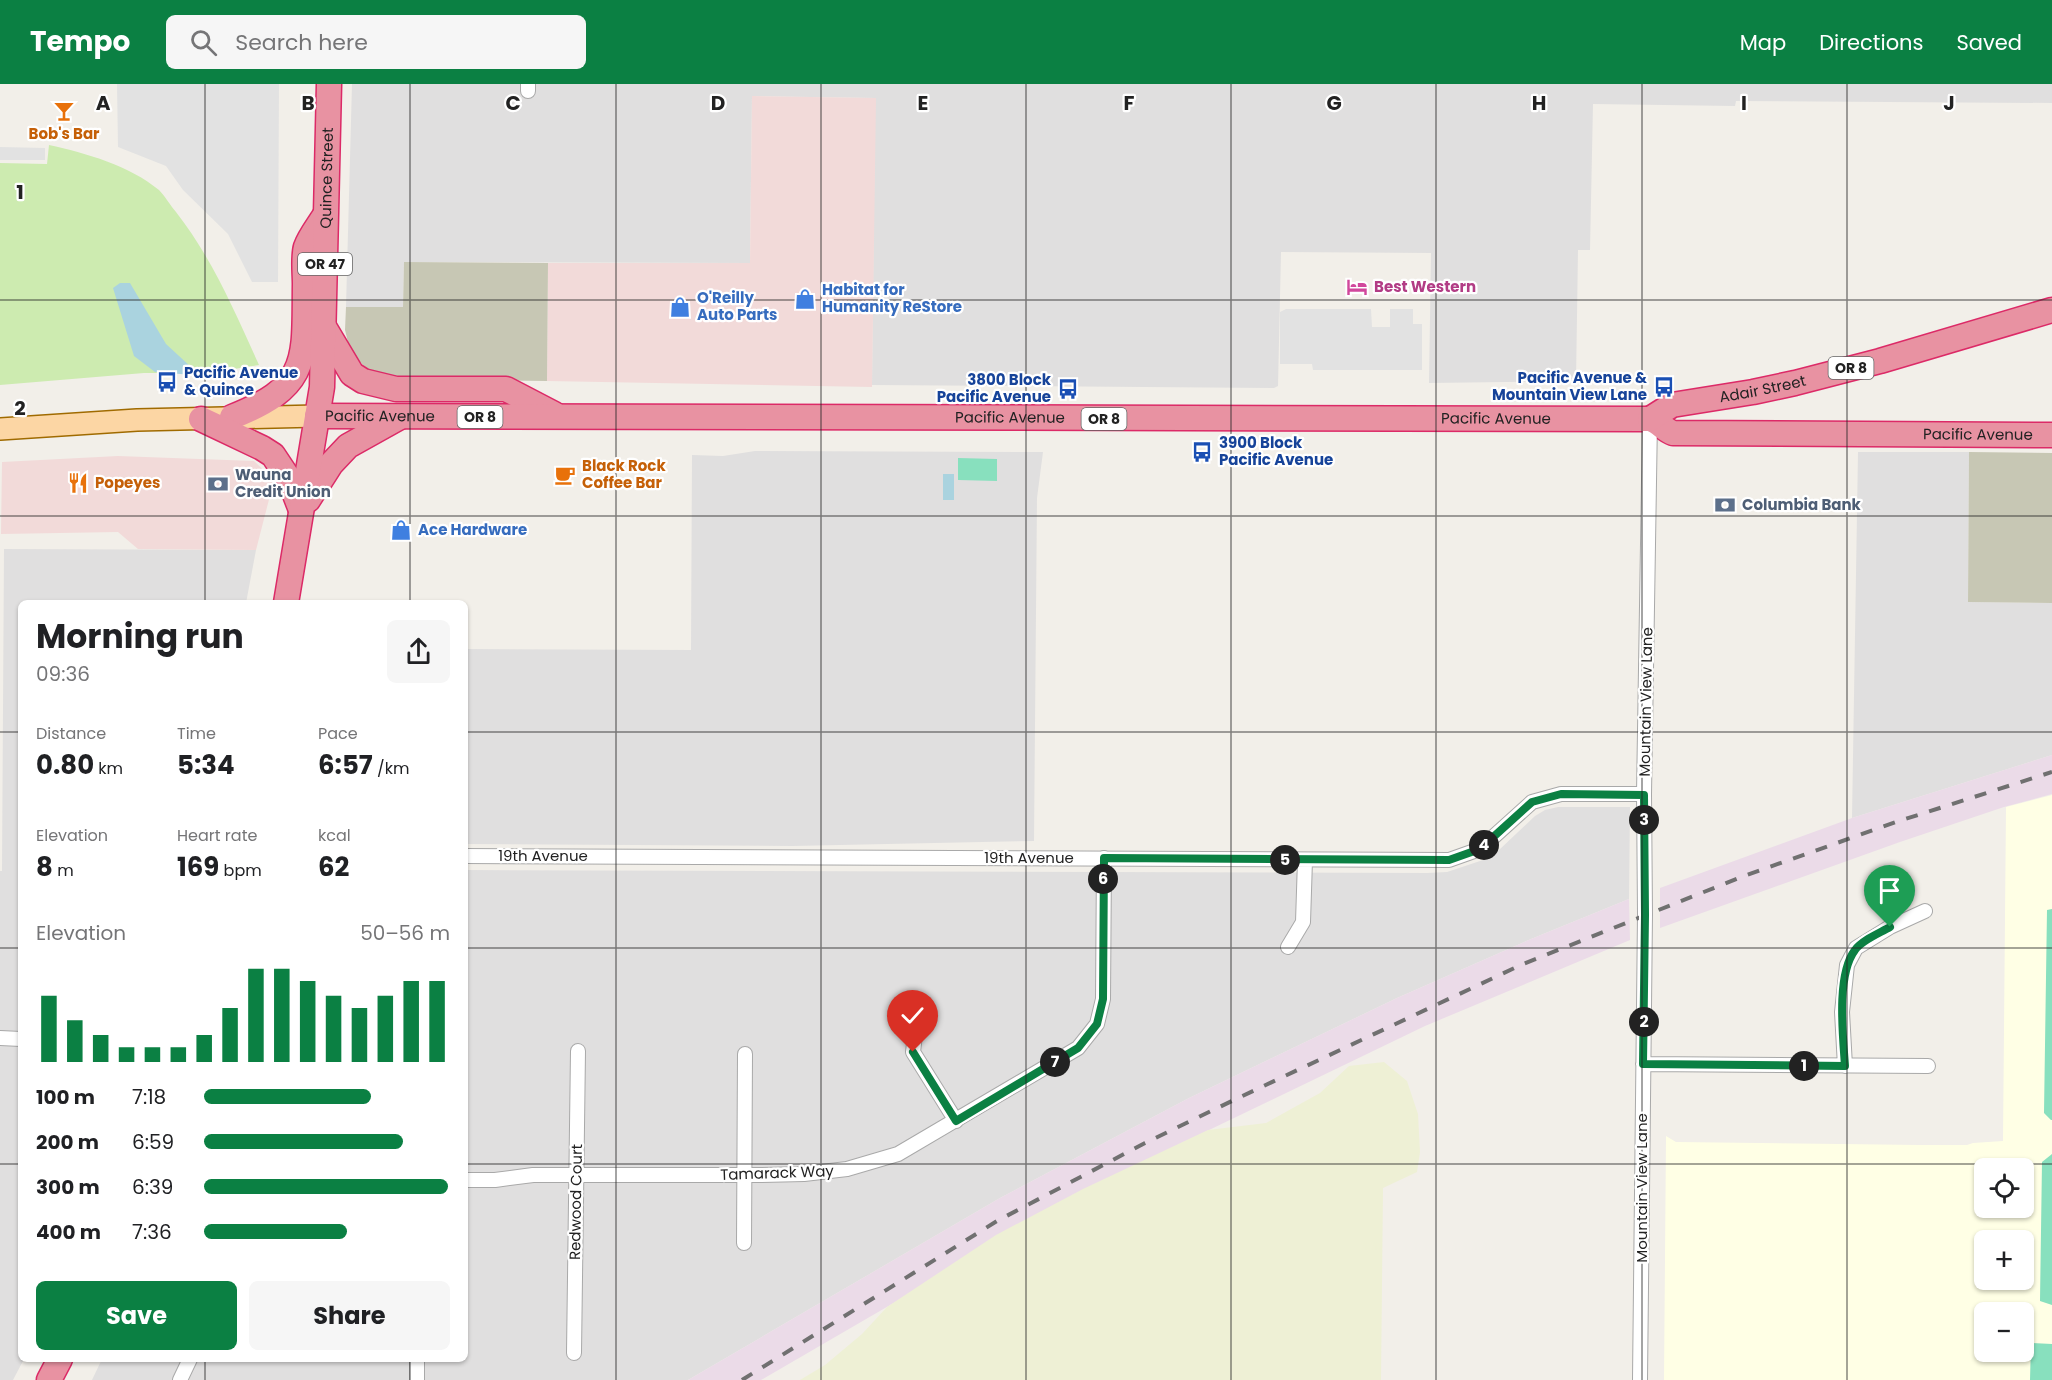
<!DOCTYPE html>
<html lang="en">
<head>
<meta charset="utf-8">
<style>
  :root { --surface:#fff; --page:#f6f6f6; --text:#202124; --muted:#757577; --accent:#0b8043 }
  body { margin:0; font-family:Poppins,sans-serif; background:var(--page); color:var(--text); height:100vh; display:flex; flex-direction:column; font-size:22px; white-space:nowrap }
  * { box-sizing:border-box; margin:0 }
  p { font-size:20px; color:var(--muted) }
  .icon { flex:none; width:33px; height:33px; fill:none; stroke:currentColor; stroke-width:2; stroke-linecap:round; stroke-linejoin:round }
  .map { position:relative; flex:1; overflow:hidden }
  .details { position:absolute; left:18px; top:516px; width:450px; height:762px; display:flex; flex-direction:column; background:var(--surface); border-radius:9px; box-shadow:0 2px 4px #0004 }
  .details>* { flex:none }
  .tools { position:absolute; left:1974px; top:1074px; display:grid; gap:12px }
  .tools a { display:grid; place-items:center; width:60px; height:60px; border-radius:9px; background:var(--surface); box-shadow:0 2px 4px #0004; font-size:30px }
  .pin { position:absolute; display:grid; place-items:center; width:51px; height:51px; color:#fff; margin:-62px -26px; border-radius:50% 50% 50% 0; rotate:-45deg; box-shadow:0 0 6px #0007 }
  .pin .icon { rotate:45deg }
  .km { position:absolute; width:30px; height:30px; margin:-15px; border-radius:50%; background:#222; color:#fff; font-size:16px; line-height:30px; text-align:center }
  .round { display:grid; place-items:center; flex:none; width:63px; height:63px; border-radius:9px; background:var(--page) }
  .summary { display:flex; align-items:center; justify-content:space-between; height:102px; padding:0 18px }
  h1 { font-size:33px; font-weight:700; line-height:45px }
  .stats { display:grid; grid-template-columns:repeat(3,1fr); gap:9px; height:102px; padding:6px 18px }
  .stats div { display:grid; align-content:center }
  .stats b { font-size:26px; font-weight:700 }
  .stats small { font-size:16px; font-weight:400 }
  .stats p { font-size:16px }
  .chart { height:168px; padding:12px 18px }
  .chart p { display:flex; justify-content:space-between }
  .chart svg { width:100%; height:108px; margin-top:6px; stroke:var(--accent); stroke-width:6 }
  .cta { display:flex; gap:12px; margin-top:auto; padding:12px 18px }
  .cta a { flex:1; height:69px; border-radius:9px; background:var(--accent); color:#fff; font-size:24px; font-weight:700; line-height:69px; text-align:center }
  .cta a+a { background:var(--page); color:var(--text) }
  ul { padding:0 18px; list-style:none; font-size:20px }
  li { display:grid; grid-template-columns:96px 72px 1fr; align-items:center; height:45px }
  li i { height:15px; border-radius:8px; background:var(--accent) }
  header { display:flex; align-items:center; gap:36px; box-sizing:border-box; height:84px; padding:0 30px; background:var(--accent); color:#fff }
  header strong { font-size:28px }
  nav { display:flex; gap:33px; margin-inline-start:auto; font-size:21px }
  .search { width:420px; height:54px; background:var(--page); display:flex; align-items:center; gap:15px; box-sizing:border-box; padding:0 21px; border-radius:9px; color:var(--muted); font-size:22px }
  .map>svg:first-child { display:block }
  .residential { fill:#e0dfdf }
  .commercial { fill:#f2dad9 }
  .industrial { fill:#ebdbe8 }
  .education { fill:#ffffe5; fill-rule:evenodd }
  .construction { fill:#c7c7b4 }
  .farmland { fill:#eef0d5 }
  .grass { fill:#cdebb0 }
  .pitch { fill:#88e0be }
  .parking { fill:#e2e2e2 }
  .water { fill:#aad3df }
  .lines { fill:none; stroke-linecap:round; stroke-linejoin:round }
  .street-casing { stroke:#a9a9a9; stroke-width:16 }
  .primary-casing { stroke:#a06b00; stroke-width:24 }
  .highway-casing { stroke:#dc2a67; stroke-width:27 }
  .street { stroke:#fff; stroke-width:14 }
  .primary { stroke:#fcd6a4; stroke-width:21 }
  .highway { stroke:#e892a2; stroke-width:24 }
  .rail { stroke:#707070; stroke-width:4; stroke-dasharray:12 12; stroke-linecap:butt }
  .route-casing { stroke:#fff; stroke-width:12 }
  .route { stroke:#0b8043; stroke-width:8 }
  .grid { fill:none; stroke:#222; stroke-width:1.5; stroke-opacity:0.55 }
  .labels { text-anchor:middle; stroke-width:4.5; stroke-linejoin:round; paint-order:stroke }
  .shield { fill:#fff; stroke:#646464; stroke-width:1.5 }
  .shield-label { font-size:14px; font-weight:bold; fill:#222 }
  .food-label { font-size:15px; font-weight:bold; fill:#c56008; stroke:#fff; text-anchor:start }
  .street-label { font-size:15px; fill:#222; stroke:#fff }
  .hotel-label { font-size:15px; font-weight:bold; fill:#b23c85; stroke:#fff; text-anchor:start }
  .shop-label { font-size:15px; font-weight:bold; fill:#366cbe; stroke:#fff; text-anchor:start }
  .transit-label { font-size:15px; font-weight:bold; fill:#164399; stroke:#fff; text-anchor:start }
  .service-label { font-size:15px; font-weight:bold; fill:#4e5e75; stroke:#fff; text-anchor:start }
  .grid-label { font-size:20px; text-anchor:middle; font-weight:bold; fill:#222; stroke:#fff; stroke-width:4.5; stroke-linejoin:round; paint-order:stroke }
</style>
</head>
<body>
<header>
<strong>Tempo</strong>
<div class="search"><svg class="icon" aria-label="search" viewBox="0 0 24 24"><circle cx="10" cy="10" r="6"/><path d="M15 15l6 6"/></svg>Search here</div>
<nav><a>Map</a><a>Directions</a><a>Saved</a></nav>
</header>
<div class="map">
<svg width="2052" height="1296" viewBox="0 0 2052 1296">
  <rect width="100%" height="100%" fill="#f2efe9"/>
  <path class="residential" d="M 352,0 L 2052,0 L 2052,19 L 1736,17 L 1735,22 L 1593,20 L 1590,166 L 1578,166 L 1576,297 L 1429,299 L 1431,169 L 1281,168 L 1278,302 L 1274,304 L 872,301 L 875,14 L 752,12 L 750,179 L 404,178 L 403,223 L 346,223 Z
    M 755,367 L 1043,368 L 1037,414 L 1034,757 L 792,762 L 465,760 L 465,565 L 691,566 L 692,371 L 723,372 Z
    M 1858,368 L 1969,368 L 1968,518 L 2052,519 L 2052,671 L 1852,734 Z
    M 4,465 L 256,466 L 246,519 L 21,519 L 21,1275 L 24,1275 L 13,1296 L 0,1296 L 0,787 L 2,787 Z
    M 1558,723 L 1630,723 L 1629,815 L 1531,855 L 1397,914 L 1189,1014 L 1000,1114 L 688,1296 L 92,1296 L 102,1275 L 465,1275 L 465,786 L 1427,789 L 1447,788 L 1483,776 L 1499,766 L 1535,732 L 1545,726 Z"/>
  <path class="commercial" d="M 752,12 L 876,14 L 872,303 L 547,297 L 548,179 L 750,179 Z
    M 118,372 L 254,377 L 274,396 L 256,466 L 138,465 L 118,448 L 1,450 L 2,378 Z"/>
  <path class="industrial" d="M 2052,671 L 2052,710 L 2004,723 L 1900,758 L 1660,844 L 1660,804 L 1852,734 Z
    M 1629,815 L 1630,856 L 1425,942 L 1182,1059 L 947,1188 L 761,1296 L 688,1296 L 1000,1114 L 1189,1014 L 1397,914 L 1531,855 Z"/>
  <path class="education" d="M 2052,711 L 2052,1296 L 1664,1296 L 1666,1052 L 1676,1058 L 1921,1061 L 1967,1061 L 1973,1059 L 2003,1057 L 2006,723 ZM 1984,1084 L 2024,1084 L 2024,1124 L 1984,1124 ZM 1984,1156 L 2024,1156 L 2024,1196 L 1984,1196 ZM 1984,1228 L 2024,1228 L 2024,1268 L 1984,1268 Z"/>
  <path class="construction" d="M 404,178 L 548,179 L 547,297 L 392,295 L 373,289 L 363,281 L 354,271 L 348,258 L 345,246 L 346,223 L 403,223 Z
    M 1969,368 L 2052,369 L 2052,519 L 1968,518 Z"/>
  <path class="farmland" d="M 1384,978 L 1407,997 L 1418,1030 L 1420,1068 L 1417,1088 L 1383,1104 L 1381,1296 L 800,1296 L 825,1281 L 862,1250 L 887,1223 L 996,1151 L 1083,1105 L 1208,1046 L 1266,1039 L 1320,1009 L 1349,982 Z"/>
  <path class="grass" d="M 49,61 C 86,69 130,82 159,106 C 165,112 170,121 176,128 C 212,174 235,228 259,281 L 209,289 L 144,289 L 0,301 L 0,79 L 47,80 Z"/>
  <path class="pitch" d="M 958,374 L 997,375 L 997,397 L 958,396 Z
    M 2052,825 L 2052,1036 L 2051,1036 L 2044,1029 L 2047,826 Z
    M 2052,1070 L 2052,1221 L 2040,1217 L 2042,1078 Z
    M 2031,1259 L 2052,1260 L 2052,1296 L 2030,1296 Z"/>
  <path class="parking" d="M 117,0 L 279,0 L 278,198 L 252,198 L 228,150 L 183,106 L 166,82 L 118,63 Z
    M 0,63 L 45,64 L 45,76 L 0,76 Z
    M 1286,225 L 1371,225 L 1372,243 L 1390,243 L 1390,225 L 1413,225 L 1413,240 L 1422,240 L 1422,286 L 1313,286 L 1312,280 L 1280,280 L 1280,228 Z"/>
  <path class="water" d="M 120,199 L 130,199 L 166,260 L 191,283 L 193,291 L 155,288 L 134,272 L 113,204 Z
    M 943,390 L 954,390 L 954,416 L 943,416 Z"/>
  <g class="lines">
    <g class="street-casing">
      <path id="street" d="M 528,0 L 528,7
        M 465,772 L 1449,776 L 1480,765 L 1532,718 L 1561,710 L 1644,710
        M 1288,863 L 1303,838 L 1305,776
        M 916,943 L 913,968 L 956,1037
        M 0,954 L 21,955
        M 1643,980 L 1928,982
        M 1845,982 L 1842,928 L 1847,881 L 1856,864 L 1890,843 L 1925,827
        M 465,1096 L 495,1096 L 533,1091 L 761,1091 L 804,1090 L 847,1085 L 898,1070 L 1078,964 L 1097,940 L 1103,915 L 1104,774
        M 744,1159 L 745,970
        M 574,1269 L 578,967
        M 180,1296 L 190,1275
        M 417,1296 L 417,1275
        M 1640,1296 L 1645,830 L 1644,710 L 1650,335"/>
    </g>
    <g class="primary-casing">
      <path id="primary" d="M 0,345 L 137,336 L 317,332"/>
    </g>
    <g class="highway-casing">
      <g id="highway">
        <path d="M 324,243 L 352,290 L 363,297 L 396,305 L 506,305 L 554,330"/>
        <path id="s1" d="M 317,332 L 1650,335 C 1660,338 1664,346 1673,349 L 2052,351"/>
        <path d="M 232,333 C 311,302 304,275 305,200 C 305,189 303,173 306,163 C 310,152 319,141 325,131"/>
        <path d="M 201,335 L 262,364 L 273,371 L 289,395 L 301,426"/>
        <path id="s2" d="M 1650,335 L 1672,321 L 1753,308 L 1795,299 L 1880,277 L 2052,226"/>
        <path d="M 308,416 L 331,380 L 348,362 L 400,333"/>
        <path id="s3" d="M 286,519 L 322,303 L 329,0"/>
        <path d="M 49,1296 L 60,1275"/>
      </g>
    </g>
    <use href="#street" class="street"/>
    <use href="#primary" class="primary"/>
    <use href="#highway" class="highway"/>
    <path class="rail" d="M 742,1296 L 997,1137 L 1145,1059 L 1236,1015 L 1523,880 L 1744,792 L 1896,738 L 2052,688"/>
  </g>
  <g class="lines">
    <g class="route-casing">
      <path id="route" d="M 913,968 L 956,1037 L 1078,964 L 1097,940 L 1103,915 L 1104,774 L 1449,776 L 1480,765 L 1532,718 L 1561,710 L 1644,711 L 1645,831 L 1643,980 L 1845,982 C 1843,952 1836,891 1855,866 C 1862,856 1880,849 1890,843"/>
    </g>
    <use href="#route" class="route"/>
  </g>
  <path class="grid" d="M 205,0 L 205,519M 410,0 L 410,519M 616,0 L 616,1296M 821,0 L 821,1296M 1026,0 L 1026,1296M 1231,0 L 1231,1296M 1436,0 L 1436,1296M 1642,0 L 1642,1296M 1847,0 L 1847,1296M 0,216 L 2052,216M 0,432 L 2052,432M 0,648 L 21,648M 465,648 L 2052,648M 0,864 L 21,864M 465,864 L 2052,864M 0,1080 L 21,1080M 465,1080 L 2052,1080M 205,1275 L 205,1296M 410,1275 L 410,1296"/>
  <defs>
    <g id="bar-bare" transform="scale(1.62)"><path d="M-6-5H6L.8 .8V4.5H3.5V6h-7V4.5H-.8V.8Z" fill="#e8710a" stroke="#fff" stroke-width="2.5" paint-order="stroke"/></g>
    <g id="hotel-bare" transform="scale(1.62)"><path d="M-6-4.5h1.5V1H6V5H4.5V3h-9V5H-6ZM-4 0a1.8 1.8 0 1 1 3.6 0ZM.5 0V-2.5h3Q6-2.5 6 0Z" fill="#d1479c" stroke="#fff" stroke-width="2.5" paint-order="stroke"/></g>
    <g id="shop-bare" transform="scale(1.62)"><path d="M-5-2.5h2.3a2.7 3.5 0 0 1 5.4 0H5L5.5 6h-11ZM-1.5-2.5h3a1.5 2.3 0 0 0-3 0Z" fill="#3f7fe0" stroke="#fff" stroke-width="2.5" paint-order="stroke"/></g>
    <g id="bus-bare" transform="scale(1.62)"><path d="M-5-6H5V4H4V6H2V4H-2V6H-4V4H-5ZM-3.5-4V0h7V-4ZM-3.5 1.2v1.5H-2V1.2ZM2 1.2v1.5H3.5V1.2Z" fill="#1a4fb4" stroke="#fff" stroke-width="2.5" paint-order="stroke"/></g>
    <g id="cafe-bare" transform="scale(1.62)"><path d="M-5.5-4.5H6V0H3Q3 3.5 0 3.5H-2.5Q-5.5 3.5-5.5 0ZM3-3.2v2h1.7v-2ZM-6 4.5H4V6H-6Z" fill="#e8710a" stroke="#fff" stroke-width="2.5" paint-order="stroke"/></g>
    <g id="restaurant-bare" transform="scale(1.62)"><path d="M-5-6h1v4h1v-4h1v4h1v-4h1v5L-1.5 .5V6h-2V.5L-5-1ZM5-6V6H3V1.5H1.5Q1.5-4 5-6Z" fill="#e8710a" stroke="#fff" stroke-width="2.5" paint-order="stroke"/></g>
    <g id="bank-bare" transform="scale(1.62)"><path d="M-6-4H6V4H-6ZM0-2.3a2.3 2.3 0 1 0 0 4.6a2.3 2.3 0 1 0 0-4.6Z" fill="#5c6f8a" stroke="#fff" stroke-width="2.5" paint-order="stroke"/></g>
  </defs>
  <g fill-rule="evenodd">
    <use href="#bar-bare" x="64" y="27"/>
    <use href="#hotel-bare" x="1357" y="203"/>
    <use href="#shop-bare" x="805" y="215"/>
    <use href="#shop-bare" x="680" y="223"/>
    <use href="#bus-bare" x="167" y="298"/>
    <use href="#bus-bare" x="1664" y="303"/>
    <use href="#bus-bare" x="1068" y="305"/>
    <use href="#bus-bare" x="1202" y="368"/>
    <use href="#cafe-bare" x="565" y="391"/>
    <use href="#restaurant-bare" x="78" y="399"/>
    <use href="#bank-bare" x="218" y="400"/>
    <use href="#bank-bare" x="1725" y="421"/>
    <use href="#shop-bare" x="401" y="446"/>
  </g>
  <g class="labels">
    <g class="shield">
      <rect x="298" y="169" width="54" height="22" rx="4.5"/>
      <rect x="1828.5" y="273" width="45" height="22" rx="4.5"/>
      <rect x="457.5" y="322" width="45" height="22" rx="4.5"/>
      <rect x="1081.5" y="324" width="45" height="22" rx="4.5"/>
    </g>
    <g class="shield-label">
      <text x="325" y="185">OR 47</text>
      <text x="1851" y="289">OR 8</text>
      <text x="480" y="338">OR 8</text>
      <text x="1104" y="340">OR 8</text>
    </g>
    <g class="food-label">
      <text x="64" y="55" text-anchor="middle">Bob's Bar</text>
      <text x="582" y="387">Black Rock<tspan x="582" dy="17">Coffee Bar</tspan></text>
      <text x="95" y="404">Popeyes</text>
    </g>
    <g class="street-label">
      <text dy="5" stroke="none"><textPath href="#s3" startOffset="428">Quince Street</textPath></text>
      <text dy="5" stroke="none"><textPath href="#s2" startOffset="118">Adair Street</textPath></text>
      <text dy="5" stroke="none"><textPath href="#s1" startOffset="63">Pacific Avenue</textPath></text>
      <text dy="5" stroke="none"><textPath href="#s1" startOffset="693">Pacific Avenue</textPath></text>
      <text dy="5" stroke="none"><textPath href="#s1" startOffset="1179">Pacific Avenue</textPath></text>
      <text dy="5" stroke="none"><textPath href="#s1" startOffset="1665">Pacific Avenue</textPath></text>
      <text transform="translate(1646 618) rotate(-89)" y="5">Mountain View Lane</text>
      <text x="543" y="777">19th Avenue</text>
      <text x="1029" y="779">19th Avenue</text>
      <text transform="translate(777 1089) rotate(-2)" y="5">Tamarack Way</text>
      <text transform="translate(1642 1104) rotate(-90)" y="5">Mountain View Lane</text>
      <text transform="translate(576 1118) rotate(-89)" y="5">Redwood Court</text>
    </g>
    <g class="hotel-label">
      <text x="1374" y="208">Best Western</text>
    </g>
    <g class="shop-label">
      <text x="822" y="211">Habitat for<tspan x="822" dy="17">Humanity ReStore</tspan></text>
      <text x="697" y="219">O'Reilly<tspan x="697" dy="17">Auto Parts</tspan></text>
      <text x="418" y="451">Ace Hardware</text>
    </g>
    <g class="transit-label">
      <text x="184" y="294">Pacific Avenue<tspan x="184" dy="17">&amp; Quince</tspan></text>
      <text x="1647" y="299" text-anchor="end">Pacific Avenue &amp;<tspan x="1647" dy="17">Mountain View Lane</tspan></text>
      <text x="1051" y="301" text-anchor="end">3800 Block<tspan x="1051" dy="17">Pacific Avenue</tspan></text>
      <text x="1219" y="364">3900 Block<tspan x="1219" dy="17">Pacific Avenue</tspan></text>
    </g>
    <g class="service-label">
      <text x="235" y="396">Wauna<tspan x="235" dy="17">Credit Union</tspan></text>
      <text x="1742" y="426">Columbia Bank</text>
    </g>
  </g>
  <g class="grid-label">
    <text x="103" y="26">A</text>
    <text x="308" y="26">B</text>
    <text x="513" y="26">C</text>
    <text x="718" y="26">D</text>
    <text x="923" y="26">E</text>
    <text x="1129" y="26">F</text>
    <text x="1334" y="26">G</text>
    <text x="1539" y="26">H</text>
    <text x="1744" y="26">I</text>
    <text x="1949" y="26">J</text>
    <text x="20" y="115">1</text>
    <text x="20" y="331">2</text>
  </g>
</svg>
<div class="tools">
<a><svg class="icon" aria-label="locate" viewBox="0 0 24 24"><circle cx="12" cy="12" r="6"/><path d="M12 2v4M12 18v4M2 12h4M18 12h4"/></svg></a>
<a>+</a>
<a>−</a>
</div>
<div class="pin" style="left:1890px;top:843px;background:#1e9e55"><svg class="icon" aria-label="arrive" viewBox="0 0 24 24"><path d="M6 21V4h12l-3 4 3 4H6"/></svg></div>
<div class="pin" style="left:913px;top:968px;background:#d93025"><svg class="icon" aria-label="check" viewBox="0 0 24 24"><path d="M5 12l5 5 9-10"/></svg></div>
<b class="km" style="left:1804px;top:982px">1</b>
<b class="km" style="left:1644px;top:938px">2</b>
<b class="km" style="left:1644px;top:736px">3</b>
<b class="km" style="left:1484px;top:761px">4</b>
<b class="km" style="left:1285px;top:776px">5</b>
<b class="km" style="left:1103px;top:795px">6</b>
<b class="km" style="left:1055px;top:978px">7</b>
<section class="details">
<div class="summary"><div><h1>Morning run</h1><p>09:36</p></div><a class="round"><svg class="icon" aria-label="share" viewBox="0 0 24 24"><path d="M12 15V3M7 8l5-5 5 5M5 13v7h14v-7"/></svg></a></div>
<div class="stats">
<div><p>Distance</p><b>0.80<small> km</small></b></div>
<div><p>Time</p><b>5:34</b></div>
<div><p>Pace</p><b>6:57<small> /km</small></b></div>
</div>
<div class="stats">
<div><p>Elevation</p><b>8<small> m</small></b></div>
<div><p>Heart rate</p><b>169<small> bpm</small></b></div>
<div><p>kcal</p><b>62</b></div>
</div>
<div class="chart"><p><span>Elevation</span>50–56 m</p>
<svg viewBox="0 0 160 44" preserveAspectRatio="none"><path d="M5 44V17M15 44V27M25 44V33M35 44V38M45 44V38M55 44V38M65 44V33M75 44V22M85 44V6M95 44V6M105 44V11M115 44V17M125 44V22M135 44V17M145 44V11M155 44V11"/></svg>
</div>
<ul>
<li><b>100 m</b>7:18<i style="width:68%"></i></li>
<li><b>200 m</b>6:59<i style="width:81%"></i></li>
<li><b>300 m</b>6:39<i style="width:99%"></i></li>
<li><b>400 m</b>7:36<i style="width:58%"></i></li>
</ul>
<div class="cta"><a>Save</a><a>Share</a></div>
</section>
</div>
</body>
</html>
